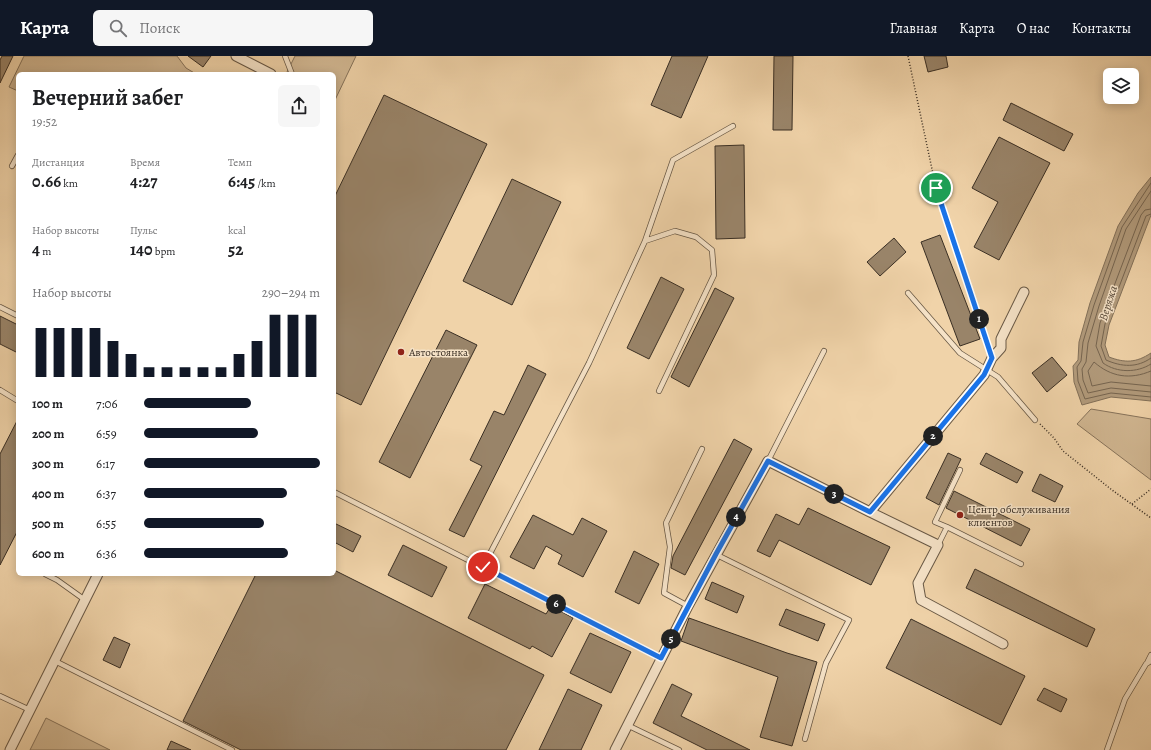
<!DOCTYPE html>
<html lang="ru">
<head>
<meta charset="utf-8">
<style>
  :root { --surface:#fff; --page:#f6f6f6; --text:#202124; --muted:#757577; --accent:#111827 }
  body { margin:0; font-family:Alegreya,serif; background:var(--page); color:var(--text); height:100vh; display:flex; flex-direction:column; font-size:15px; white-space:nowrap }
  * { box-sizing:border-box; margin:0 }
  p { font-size:13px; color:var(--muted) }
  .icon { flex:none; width:22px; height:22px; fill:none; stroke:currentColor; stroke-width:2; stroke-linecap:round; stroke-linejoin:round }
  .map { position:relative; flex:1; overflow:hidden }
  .sheet { position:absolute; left:16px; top:16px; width:320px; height:504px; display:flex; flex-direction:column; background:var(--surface); border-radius:6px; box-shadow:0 2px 10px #0003 }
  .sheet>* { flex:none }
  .buttons { position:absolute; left:1103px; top:12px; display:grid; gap:8px }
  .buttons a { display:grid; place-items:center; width:36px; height:36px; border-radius:6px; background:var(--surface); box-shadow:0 2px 10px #0003; font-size:20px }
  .pin { position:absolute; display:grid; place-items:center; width:34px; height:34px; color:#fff; margin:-17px; border:2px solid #fff; border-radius:50%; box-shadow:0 1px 4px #0007 }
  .km { position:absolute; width:20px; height:20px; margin:-10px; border-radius:50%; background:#222; color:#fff; font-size:11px; line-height:20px; text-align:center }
  .round { display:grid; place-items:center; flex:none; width:42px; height:42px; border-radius:6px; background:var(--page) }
  .summary { display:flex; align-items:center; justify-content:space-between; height:68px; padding:0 16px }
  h1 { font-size:22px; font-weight:700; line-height:30px }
  .metrics { display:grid; grid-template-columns:repeat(3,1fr); gap:6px; height:68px; padding:4px 16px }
  .metrics div { display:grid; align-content:center }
  .metrics b { font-size:17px; font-weight:700 }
  .metrics small { font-size:11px; font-weight:400 }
  .metrics p { font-size:11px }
  .chart { height:112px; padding:8px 16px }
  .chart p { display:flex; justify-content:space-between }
  .chart svg { width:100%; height:72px; margin-top:4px; stroke:var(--accent); stroke-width:6 }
  ul { padding:0 16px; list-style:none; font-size:13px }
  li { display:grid; grid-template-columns:64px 48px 1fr; align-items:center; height:30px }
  li i { height:10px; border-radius:5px; background:var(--accent) }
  header { display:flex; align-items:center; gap:24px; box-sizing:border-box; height:56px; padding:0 20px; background:var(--accent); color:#fff }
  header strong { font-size:19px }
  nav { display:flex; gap:22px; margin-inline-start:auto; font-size:14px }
  .search { width:280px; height:36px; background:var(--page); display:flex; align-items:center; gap:10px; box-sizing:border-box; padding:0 14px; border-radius:6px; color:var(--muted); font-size:15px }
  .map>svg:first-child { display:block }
  .green { fill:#d1b792; stroke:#86735b }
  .water { fill:#b29b7c; stroke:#827059 }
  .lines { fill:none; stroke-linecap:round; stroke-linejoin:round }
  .shore { stroke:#766550; stroke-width:1 }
  .building { fill:#998469; stroke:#3a2f24 }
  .lane-casing { stroke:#685845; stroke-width:6 }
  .street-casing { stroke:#685845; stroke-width:11 }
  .path { stroke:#3a2f24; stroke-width:1.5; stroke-dasharray:1 2; stroke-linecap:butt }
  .lane { stroke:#f5e2c7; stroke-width:4.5 }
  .street { stroke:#f5e2c7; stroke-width:9 }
  .route-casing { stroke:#fff; stroke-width:8 }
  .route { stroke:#1a73e8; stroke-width:5 }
  .poi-dot { fill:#8f2418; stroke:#f5e2c7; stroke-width:1.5 }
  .labels { text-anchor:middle; stroke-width:3; stroke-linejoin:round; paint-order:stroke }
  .poi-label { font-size:11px; fill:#3a2f24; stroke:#f5e2c7; text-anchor:start }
  .water-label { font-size:12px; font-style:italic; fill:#584a3a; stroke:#f5e2c7 }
</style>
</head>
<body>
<header>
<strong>Карта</strong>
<div class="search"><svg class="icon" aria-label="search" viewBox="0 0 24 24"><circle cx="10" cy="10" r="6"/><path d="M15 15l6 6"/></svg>Поиск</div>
<nav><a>Главная</a><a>Карта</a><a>О нас</a><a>Контакты</a></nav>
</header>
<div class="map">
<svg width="1151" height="694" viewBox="0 0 1151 694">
  <rect width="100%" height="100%" fill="#f0d3a9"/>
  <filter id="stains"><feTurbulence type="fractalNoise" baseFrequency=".005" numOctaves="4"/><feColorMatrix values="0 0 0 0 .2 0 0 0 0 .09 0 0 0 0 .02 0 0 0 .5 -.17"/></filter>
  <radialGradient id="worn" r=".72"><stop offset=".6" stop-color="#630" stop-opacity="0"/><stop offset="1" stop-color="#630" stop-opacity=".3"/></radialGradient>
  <path class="green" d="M 24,0 L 177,0 L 186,12 L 196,18 L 18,18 L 18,35 L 9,31 Z
    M 295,0 L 356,0 L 335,44 L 334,18 L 286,18 Z
    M 1091,353 L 1151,363 L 1151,424 L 1077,368 Z
    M 46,662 L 110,694 L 30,694 Z"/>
  <path class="water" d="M 1151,121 L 1151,159 L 1109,269 L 1105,289 L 1109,301 C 1125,307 1136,307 1151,297 L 1151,345 L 1111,341 L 1082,349 L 1074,326 L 1073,310 L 1078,304 L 1079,286 L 1090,247 L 1118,170 L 1138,137 Z"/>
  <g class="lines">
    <path class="shore" d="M 1151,127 L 1122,171 L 1094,249 L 1083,286 L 1081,305 L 1077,311 L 1078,325 L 1085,343 L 1111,337 L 1151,341
      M 1151,135 L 1126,173 L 1099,250 L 1088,287 L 1086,306 L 1082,313 L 1083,324 L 1088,337 L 1111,332 L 1151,336
      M 1151,153 L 1145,154 L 1141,159 L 1100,267 L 1096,290 L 1103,307 C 1117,317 1137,317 1151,308
      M 1151,158 L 1146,160 L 1105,268 L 1101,290 L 1106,304 C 1122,311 1137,312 1151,302
      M 1151,315 C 1130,324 1111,321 1094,306 L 1088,315 L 1092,330 L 1111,326 L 1151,330"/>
  </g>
  <path class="building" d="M 2,0 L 13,0 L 0,27 L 0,4 Z
    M 188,0 L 211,0 L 203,11 Z
    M 672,0 L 708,0 L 681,62 L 651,49 Z
    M 774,0 L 793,0 L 792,74 L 773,74 Z
    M 924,0 L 946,0 L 948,11 L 928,16 Z
    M 384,39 L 487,88 L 361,349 L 334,336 L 334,142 Z
    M 1011,47 L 1073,78 L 1064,95 L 1003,64 Z
    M 999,81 L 1050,107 L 999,204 L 974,191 L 998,146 L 972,132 Z
    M 744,89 L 745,182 L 716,183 L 715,90 Z
    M 512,123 L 561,146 L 512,249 L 463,225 Z
    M 940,179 L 980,283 L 960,290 L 921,186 Z
    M 894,182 L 906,196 L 880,220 L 867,206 Z
    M 661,221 L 684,233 L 649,303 L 627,292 Z
    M 715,232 L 734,242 L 689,331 L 671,321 Z
    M 0,260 L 18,269 L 18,297 L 0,288 Z
    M 446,274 L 477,289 L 410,422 L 379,406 Z
    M 1052,301 L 1067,319 L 1047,336 L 1032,317 Z
    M 528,309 L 546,318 L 464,481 L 449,474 L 482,410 L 470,404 L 494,355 L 504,359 Z
    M 18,363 L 18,474 L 0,509 L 0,398 Z
    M 734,383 L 752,393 L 685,519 L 671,512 L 673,500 Z
    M 948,397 L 961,403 L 939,449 L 926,442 Z
    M 986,397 L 1023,416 L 1017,427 L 980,408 Z
    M 1040,418 L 1063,430 L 1055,446 L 1032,435 Z
    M 954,435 L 1030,473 L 1021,490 L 946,452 Z
    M 808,452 L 890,491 L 871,529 L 779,484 L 770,501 L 757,495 L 776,458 L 799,469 Z
    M 533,459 L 573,479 L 582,462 L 607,475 L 583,521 L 558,508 L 562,499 L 546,490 L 534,513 L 510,501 Z
    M 334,467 L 361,480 L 353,496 L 334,486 Z
    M 403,489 L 447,511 L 432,541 L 388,519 Z
    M 634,495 L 659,508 L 639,548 L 615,536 Z
    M 975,513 L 1095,573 L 1087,591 L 966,532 Z
    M 334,514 L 544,619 L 506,694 L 241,694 L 183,665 L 256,518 L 334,518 Z
    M 712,526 L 744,540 L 737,557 L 705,543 Z
    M 485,528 L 546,558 L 551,550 L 573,562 L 552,601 L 532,590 L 530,593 L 468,562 Z
    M 786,553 L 825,568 L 818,585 L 779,569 Z
    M 689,562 L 787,597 L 817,606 L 792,690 L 760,681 L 778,621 L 681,585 Z
    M 911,563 L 1025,620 L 1001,669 L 886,612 Z
    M 590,577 L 631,596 L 611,637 L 570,617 Z
    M 114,581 L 130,588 L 120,612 L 103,604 Z
    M 672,628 L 692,638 L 681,660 L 750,694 L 707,694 L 653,667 Z
    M 1044,632 L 1067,643 L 1061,656 L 1037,644 Z
    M 568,633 L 602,649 L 581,694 L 539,694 Z
    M 171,685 L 191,694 L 167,694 Z"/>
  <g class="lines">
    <g class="lane-casing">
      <path id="lane" d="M 285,0 L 292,18
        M 12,110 L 18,99
        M 645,185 L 675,175 L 696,181 L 712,194 L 714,219 L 659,335
        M 908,237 L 960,297 L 998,321 L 1035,364
        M 0,251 L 18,260
        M 0,334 L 18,345
        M 768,405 L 824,295
        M 334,436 L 661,602
        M 947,471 L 935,466 L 960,414
        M 938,489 L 947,471 L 1021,508
        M 715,498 L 849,564 L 826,607 L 805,683
        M 483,511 L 589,307 L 645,185 L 673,104 L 733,70
        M 45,518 L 57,524 L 85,544
        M 688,550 L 664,537 L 670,491 L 666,467 L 702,393
        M 55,605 L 232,694
        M 1147,607 L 1151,599
        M 0,640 L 30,654
        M 627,669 L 679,694
        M 1107,694 L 1125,643 L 1146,608 L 1151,605"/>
    </g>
    <g class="street-casing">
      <path id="street" d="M 236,0 L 271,18
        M 870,456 L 938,489 L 918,527 L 921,544 L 1003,588
        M 10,694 L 98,518
        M 615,694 L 688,550 L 768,405 L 870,456 L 984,319 L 992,302 L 1001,292 L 1001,283 L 1024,236"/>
    </g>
    <path class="path" d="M 908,0 L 936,132 L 989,292
      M 1040,368 L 1054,382 L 1063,395 L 1112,434 L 1151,462
      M 1132,448 L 1151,433"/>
    <use href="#lane" class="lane"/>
    <use href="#street" class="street"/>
  </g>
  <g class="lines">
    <g class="route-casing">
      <path id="route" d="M 483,511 L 661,602 L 716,498 L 768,405 L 870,456 L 984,319 L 992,302 L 936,132"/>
    </g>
    <use href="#route" class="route"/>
  </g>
  <g class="poi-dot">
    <circle cx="401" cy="296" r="4"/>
    <circle cx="960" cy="459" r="4"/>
  </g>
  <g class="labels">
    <g class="poi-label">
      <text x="409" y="300">Автостоянка</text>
      <text x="968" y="457">Центр обслуживания<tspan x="968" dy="13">клиентов</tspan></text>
    </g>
    <g class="water-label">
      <text transform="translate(1108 247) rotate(-72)" y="4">Веряжа</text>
    </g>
  </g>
  <rect width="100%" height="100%" filter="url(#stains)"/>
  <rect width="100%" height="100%" fill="url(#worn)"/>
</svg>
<div class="buttons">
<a><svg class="icon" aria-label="layers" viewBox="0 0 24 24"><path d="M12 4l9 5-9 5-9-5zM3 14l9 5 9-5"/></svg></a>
</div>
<div class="pin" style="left:936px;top:132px;background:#1e9e55"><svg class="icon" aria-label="arrive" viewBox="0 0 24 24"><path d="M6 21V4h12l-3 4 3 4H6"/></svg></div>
<div class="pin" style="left:483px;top:511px;background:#d93025"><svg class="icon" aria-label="check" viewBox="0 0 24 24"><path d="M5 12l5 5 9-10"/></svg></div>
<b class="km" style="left:979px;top:263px">1</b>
<b class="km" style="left:933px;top:380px">2</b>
<b class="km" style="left:834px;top:438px">3</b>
<b class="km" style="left:736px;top:461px">4</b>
<b class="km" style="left:671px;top:583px">5</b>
<b class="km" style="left:556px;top:548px">6</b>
<section class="sheet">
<div class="summary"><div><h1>Вечерний забег</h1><p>19:52</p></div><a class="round"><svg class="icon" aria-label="share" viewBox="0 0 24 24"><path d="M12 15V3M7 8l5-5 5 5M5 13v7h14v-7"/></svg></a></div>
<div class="metrics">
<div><p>Дистанция</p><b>0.66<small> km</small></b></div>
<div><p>Время</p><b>4:27</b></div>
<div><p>Темп</p><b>6:45<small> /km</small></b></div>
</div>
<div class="metrics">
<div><p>Набор высоты</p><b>4<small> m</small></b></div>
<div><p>Пульс</p><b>140<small> bpm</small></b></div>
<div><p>kcal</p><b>52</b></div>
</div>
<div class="chart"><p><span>Набор высоты</span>290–294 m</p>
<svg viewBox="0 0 160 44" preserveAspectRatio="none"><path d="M5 44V14M15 44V14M25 44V14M35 44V14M45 44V22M55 44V30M65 44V38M75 44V38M85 44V38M95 44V38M105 44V38M115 44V30M125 44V22M135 44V6M145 44V6M155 44V6"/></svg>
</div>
<ul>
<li><b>100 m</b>7:06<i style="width:61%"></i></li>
<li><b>200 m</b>6:59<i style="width:65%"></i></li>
<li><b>300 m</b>6:17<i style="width:100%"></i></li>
<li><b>400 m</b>6:37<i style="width:81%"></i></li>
<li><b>500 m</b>6:55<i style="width:68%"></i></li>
<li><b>600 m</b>6:36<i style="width:82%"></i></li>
</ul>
</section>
</div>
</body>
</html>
